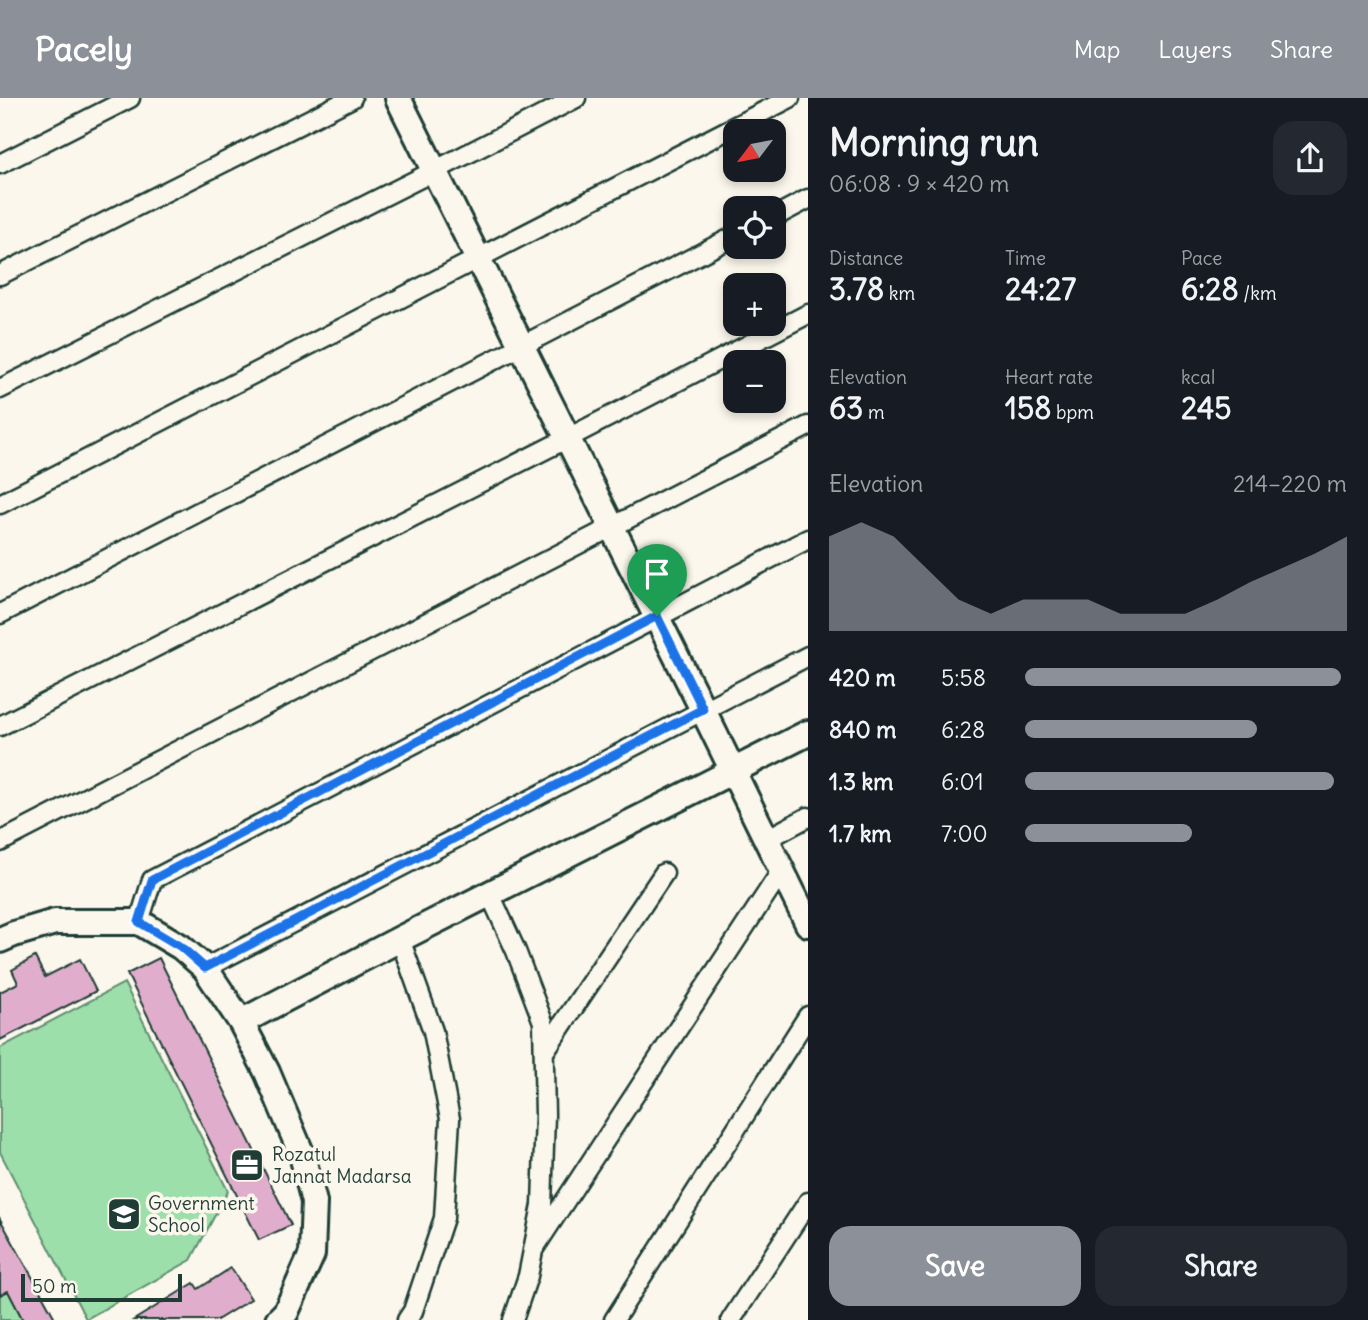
<!DOCTYPE html>
<html lang="en">
<head>
<meta charset="utf-8">
<style>
  :root { --surface:#171b24; --page:#242831; --text:#f1f3f6; --muted:#9ea1a6; --accent:#8c9099 }
  body { margin:0; font-family:Delius,sans-serif; background:var(--page); color:var(--text); height:100vh; display:flex; flex-direction:column; font-size:26px; white-space:nowrap }
  * { box-sizing:border-box; margin:0 }
  p { font-size:23px; color:var(--muted) }
  .icon { flex:none; width:38px; height:38px; fill:none; stroke:currentColor; stroke-width:2; stroke-linecap:round; stroke-linejoin:round }
  .map { position:relative; flex:1; overflow:hidden }
  .drawer { display:flex; flex-direction:column; background:var(--surface); width:560px }
  .drawer>* { flex:none }
  .needle { width:46px; rotate:238deg }
  .controls { position:absolute; left:723px; top:21px; display:grid; gap:14px }
  .controls a { display:grid; place-items:center; width:63px; height:63px; border-radius:14px; background:var(--surface); box-shadow:0 4px 10px #0003; font-size:35px }
  .scale { position:absolute; left:21px; bottom:18px; width:161px; box-sizing:border-box; padding-left:7px; border:4px solid #1f3d34; border-top:0; font-size:19px; line-height:24px; white-space:nowrap; color:#1f3d34; -webkit-text-stroke:5px #fbf7ec; paint-order:stroke }
  .pin { position:absolute; display:grid; place-items:center; width:60px; height:60px; color:#fff; margin:-72px -30px; border-radius:50% 50% 50% 0; rotate:-45deg; box-shadow:0 0 7px #0007 }
  .pin .icon { rotate:45deg }
  .round { display:grid; place-items:center; flex:none; width:74px; height:74px; border-radius:21px; background:var(--page) }
  .headline { display:flex; align-items:center; justify-content:space-between; height:119px; padding:0 21px }
  h1 { font-size:38px; font-weight:800; line-height:52px }
  .metrics { display:grid; grid-template-columns:repeat(3,1fr); gap:10px; height:119px; padding:7px 21px }
  .metrics div { display:grid; align-content:center }
  .metrics b { font-size:30px; font-weight:800 }
  .metrics small { font-size:19px; font-weight:400 }
  .metrics p { font-size:19px }
  .chart { height:196px; padding:14px 21px }
  .chart p { display:flex; justify-content:space-between }
  .chart svg { width:100%; height:126px; margin-top:7px; fill:var(--accent); opacity:.7 }
  .cta { display:flex; gap:14px; margin-top:auto; padding:14px 21px }
  .cta a { flex:1; height:80px; border-radius:21px; background:var(--accent); color:#fff; font-size:28px; font-weight:800; line-height:80px; text-align:center }
  .cta a+a { background:var(--page); color:var(--text) }
  ul { padding:0 21px; list-style:none; font-size:23px }
  li { display:grid; grid-template-columns:112px 84px 1fr; align-items:center; height:52px }
  li i { height:18px; border-radius:9px; background:var(--accent) }
  header { display:flex; align-items:center; gap:42px; box-sizing:border-box; height:98px; padding:0 35px; background:var(--accent); color:#fff }
  header strong { font-size:33px }
  nav { display:flex; gap:38px; margin-inline-start:auto; font-size:24px }
  main { display:flex; flex:1; min-height:0 }
  .map>svg:first-child { display:block }
  .green { fill:#9ddfaa; stroke:#5e8e6f; stroke-width:2 }
  .building { fill:#e0aecc; stroke:#1f3d34; stroke-width:2 }
  .lines { fill:none; stroke-linecap:round; stroke-linejoin:round }
  .street-casing { stroke:#1f3d34; stroke-width:23 }
  .secondary-casing { stroke:#1f3d34; stroke-width:30 }
  .street { stroke:#fbf7ec; stroke-width:18 }
  .secondary { stroke:#fbf7ec; stroke-width:24 }
  .route-casing { stroke:#fff; stroke-width:14 }
  .route { stroke:#1a73e8; stroke-width:9 }
  .labels { text-anchor:middle; stroke-width:7; stroke-linejoin:round; paint-order:stroke }
  .poi-label { font-size:19px; fill:#1f3d34; stroke:#fbf7ec; text-anchor:start }
</style>
</head>
<body>
<header>
<strong>Pacely</strong>
<nav><a>Map</a><a>Layers</a><a>Share</a></nav>
</header>
<main>
<div class="map">
<svg width="808" height="1222" viewBox="0 0 808 1222">
  <rect width="100%" height="100%" fill="#fbf7ec"/>
  <filter id="ink" filterUnits="userSpaceOnUse"><feTurbulence type="fractalNoise" baseFrequency=".0143" numOctaves="2"/><feDisplacementMap in="SourceGraphic" scale="14" xChannelSelector="R" yChannelSelector="G"/><feConvolveMatrix kernelMatrix="1 2 1 2 8 2 1 2 1" color-interpolation-filters="sRGB"/></filter>
  <g filter="url(#ink)">
    <path class="green" d="M 124,885 L 228,1093 L 191,1162 L 86,1221 L 0,1054 L 0,950 Z
      M 8,1193 L 23,1222 L 0,1222 L 0,1197 Z"/>
    <path class="building" d="M 35,859 L 45,879 L 80,861 L 96,893 L 0,942 L 0,894 L 18,885 L 12,872 Z
      M 159,860 L 291,1127 L 259,1142 L 127,876 Z
      M 0,1121 L 56,1222 L 23,1222 L 8,1193 L 0,1197 Z
      M 231,1170 L 251,1201 L 217,1222 L 134,1222 L 194,1185 L 198,1191 Z"/>
    <g class="lines">
      <g class="street-casing">
        <path id="street" d="M 0,66 L 130,0
          M 774,119 L 808,101
          M 0,177 L 352,0
          M 0,291 L 434,73 L 576,0
          M 0,406 L 790,0
          M 0,516 L 735,138
          M 0,628 L 568,340 L 808,216
          M 767,741 L 808,719
          M 0,744 L 808,328
          M 490,796 L 516,853 L 543,924 L 545,1017 L 542,1107 L 528,1178 L 513,1222
          M 139,824 L 152,782 L 808,441
          M 400,841 L 433,933 L 450,1021 L 444,1120 L 413,1213 L 407,1222
          M 205,870 L 808,558
          M 544,954 L 664,775
          M 533,1152 L 782,772
          M 614,1222 L 808,918
          M 731,1222 L 808,1104"/>
      </g>
      <g class="secondary-casing">
        <path id="secondary" d="M 398,0 L 703,612 L 808,826
          M 0,842 L 14,836 L 55,824 L 139,824 L 181,849 L 205,870 L 241,924 L 267,974 L 302,1057 L 314,1104 L 312,1156 L 286,1214 L 278,1222
          M 241,924 L 400,841 L 808,635"/>
      </g>
      <use href="#street" class="street"/>
      <use href="#secondary" class="secondary"/>
    </g>
  </g>
  <g class="lines" filter="url(#ink)">
    <g class="route-casing">
      <path id="route" d="M 657,518 L 703,611 L 205,870 L 181,849 L 139,824 L 152,782 Z"/>
    </g>
    <use href="#route" class="route"/>
  </g>
  <defs>
    <g id="office-square" transform="scale(1.75)"><rect x="-9" y="-9" width="18" height="18" rx="4" fill="#1f3d34" stroke="#fbf7ec"/><path d="M-6-3h4V-5.5h4V-3h4V5H-6ZM-1-4.5V-3h2v-1.5ZM-6 0V1H6V0Z" fill="#fff"/></g>
    <g id="school-square" transform="scale(1.75)"><rect x="-9" y="-9" width="18" height="18" rx="4" fill="#1f3d34" stroke="#fbf7ec"/><path d="M0-5L7-2L0 1L-7-2ZM-4 1L0 2.5L4 1V4Q0 6-4 4Z" fill="#fff"/></g>
  </defs>
  <g fill-rule="evenodd">
    <use href="#office-square" x="247" y="1067"/>
    <use href="#school-square" x="124" y="1116"/>
  </g>
  <g class="labels">
    <g class="poi-label">
      <text x="272" y="1063">Rozatul<tspan x="272" dy="22">Jannat Madarsa</tspan></text>
      <text x="148" y="1112">Government<tspan x="148" dy="22">School</tspan></text>
    </g>
  </g>
</svg>
<div class="controls">
<a><svg class="needle" viewBox="-14 -14 28 28"><path d="M0-13l5 13h-10z" fill="#e53935"/><path d="M0 13l5-13h-10z" fill="#9ea1a6"/></svg></a>
<a><svg class="icon" aria-label="locate" viewBox="0 0 24 24"><circle cx="12" cy="12" r="6"/><path d="M12 2v4M12 18v4M2 12h4M18 12h4"/></svg></a>
<a>+</a>
<a>−</a>
</div>
<div class="scale">50 m</div>
<div class="pin" style="left:657px;top:518px;background:#1e9e55"><svg class="icon" aria-label="arrive" viewBox="0 0 24 24"><path d="M6 21V4h12l-3 4 3 4H6"/></svg></div>
</div>
<section class="drawer">
<div class="headline"><div><h1>Morning run</h1><p>06:08 · 9 × 420 m</p></div><a class="round"><svg class="icon" aria-label="share" viewBox="0 0 24 24"><path d="M12 15V3M7 8l5-5 5 5M5 13v7h14v-7"/></svg></a></div>
<div class="metrics">
<div><p>Distance</p><b>3.78<small> km</small></b></div>
<div><p>Time</p><b>24:27</b></div>
<div><p>Pace</p><b>6:28<small> /km</small></b></div>
</div>
<div class="metrics">
<div><p>Elevation</p><b>63<small> m</small></b></div>
<div><p>Heart rate</p><b>158<small> bpm</small></b></div>
<div><p>kcal</p><b>245</b></div>
</div>
<div class="chart"><p><span>Elevation</span>214–220 m</p>
<svg viewBox="0 0 160 44" preserveAspectRatio="none"><path d="M0 44V11L10 6L20 11L30 22L40 33L50 38L60 33L70 33L80 33L90 38L100 38L110 38L120 33L130 27L140 22L150 17L160 11V44z"/></svg>
</div>
<ul>
<li><b>420 m</b>5:58<i style="width:98%"></i></li>
<li><b>840 m</b>6:28<i style="width:72%"></i></li>
<li><b>1.3 km</b>6:01<i style="width:96%"></i></li>
<li><b>1.7 km</b>7:00<i style="width:52%"></i></li>
</ul>
<div class="cta"><a>Save</a><a>Share</a></div>
</section>
</main>
</body>
</html>
